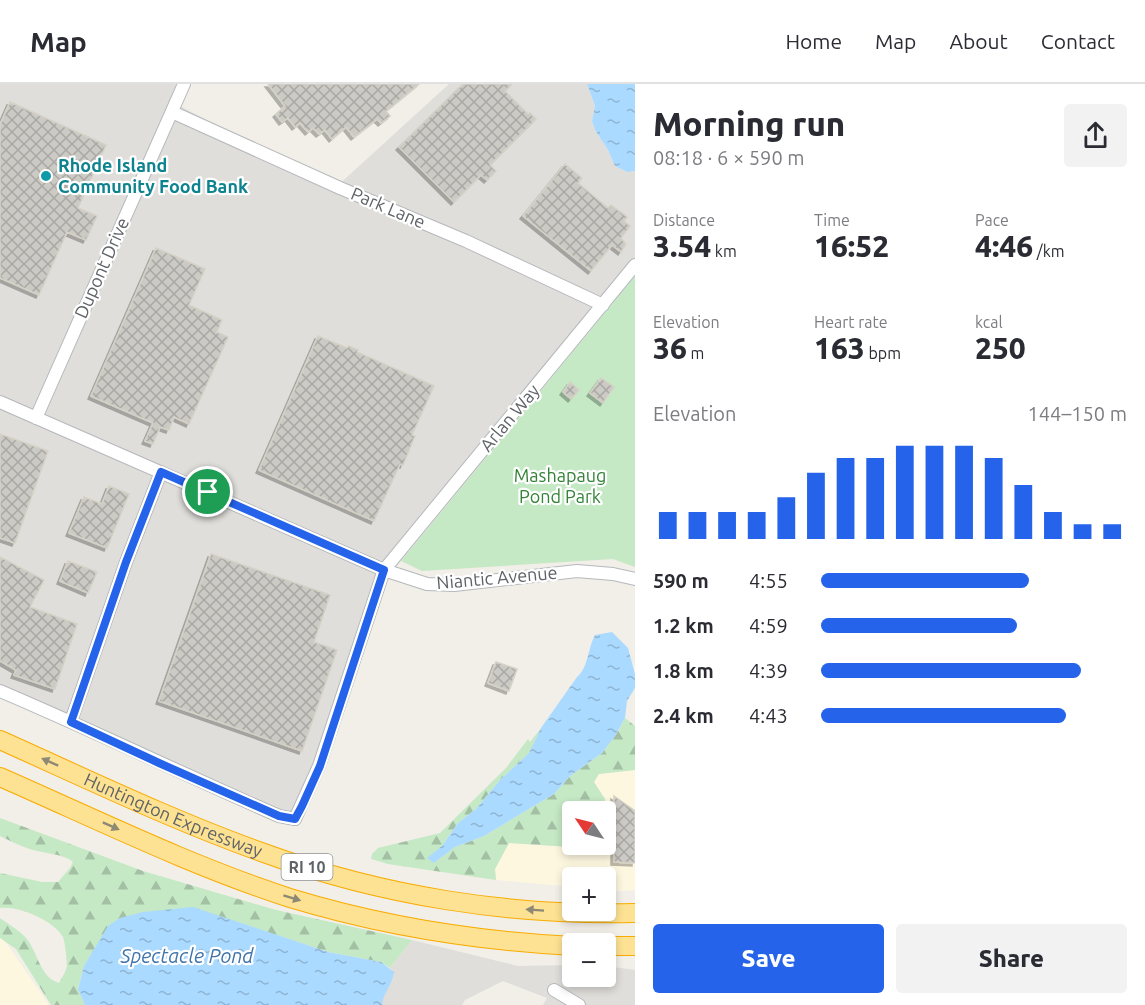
<!DOCTYPE html>
<html lang="en">
<head>
<meta charset="utf-8">
<style>
  :root { --surface:#fff; --page:#f2f2f3; --text:#2b2b33; --muted:#7c7c81; --line:#e1e1e2; --accent:#2563eb }
  body { margin:0; font-family:Ubuntu,sans-serif; background:var(--page); color:var(--text); height:100vh; display:flex; flex-direction:column; font-size:22px; white-space:nowrap }
  * { box-sizing:border-box; margin:0 }
  p { font-size:20px; color:var(--muted) }
  .icon { flex:none; width:33px; height:33px; fill:none; stroke:currentColor; stroke-width:2; stroke-linecap:round; stroke-linejoin:round }
  .map { position:relative; flex:1; overflow:hidden }
  .details { display:flex; flex-direction:column; background:var(--surface); width:510px }
  .details>* { flex:none }
  .needle { width:39px; rotate:305deg }
  .controls { position:absolute; left:562px; top:717px; display:grid; gap:12px }
  .controls a { display:grid; place-items:center; width:54px; height:54px; border-radius:6px; background:var(--surface); box-shadow:0 3px 9px #0003; font-size:30px }
  .pin { position:absolute; display:grid; place-items:center; width:51px; height:51px; color:#fff; margin:-26px; border:3px solid #fff; border-radius:50%; box-shadow:0 2px 6px #0007 }
  .round { display:grid; place-items:center; flex:none; width:63px; height:63px; border-radius:6px; background:var(--page) }
  .summary { display:flex; align-items:center; justify-content:space-between; height:102px; padding:0 18px }
  h1 { font-size:33px; font-weight:800; line-height:45px }
  .figures { display:grid; grid-template-columns:repeat(3,1fr); gap:9px; height:102px; padding:6px 18px }
  .figures div { display:grid; align-content:center }
  .figures b { font-size:30px; font-weight:800 }
  .figures small { font-size:16px; font-weight:400 }
  .figures p { font-size:16px }
  .chart { height:168px; padding:12px 18px }
  .chart p { display:flex; justify-content:space-between }
  .chart svg { width:100%; height:108px; margin-top:6px; stroke:var(--accent); stroke-width:6 }
  .button { display:flex; gap:12px; margin-top:auto; padding:12px 18px }
  .button a { flex:1; height:69px; border-radius:6px; background:var(--accent); color:#fff; font-size:24px; font-weight:800; line-height:69px; text-align:center }
  .button a+a { background:var(--page); color:var(--text) }
  ul { padding:0 18px; list-style:none; font-size:20px }
  li { display:grid; grid-template-columns:96px 72px 1fr; align-items:center; height:45px }
  li i { height:15px; border-radius:8px; background:var(--accent) }
  header { display:flex; align-items:center; gap:36px; box-sizing:border-box; height:84px; padding:0 30px; background:var(--surface); border-bottom:2px solid var(--line) }
  header strong { font-size:28px }
  nav { display:flex; gap:33px; margin-inline-start:auto; font-size:21px }
  main { display:flex; flex:1; min-height:0 }
  .map>svg:first-child { display:block }
  .commercial { fill:#fef7e0 }
  .industrial { fill:#e0deda }
  .forest { fill:url(#forest-firs) }
  .green { fill:#c5e8c5 }
  .water { fill:url(#water-ripples) }
  .building { fill:url(#building-cross-hatch); stroke:#d6d1c6; stroke-width:1.5; filter:url(#shadow) }
  .lines { fill:none; stroke-linecap:round; stroke-linejoin:round }
  .minor-casing { stroke:#b5b8bc; stroke-width:14 }
  .highway-casing { stroke:#f9ab00; stroke-width:20 }
  .minor { stroke:#fff; stroke-width:12 }
  .highway { stroke:#fde293; stroke-width:18 }
  .oneway { fill:#8e8975 }
  .route-casing { stroke:#fff; stroke-width:12 }
  .route { stroke:#2563eb; stroke-width:8 }
  .culture-dot { fill:#0f9aa8; stroke:#fff; stroke-width:2 }
  .labels { text-anchor:middle; stroke-width:4.5; stroke-linejoin:round; paint-order:stroke }
  .shield { fill:#fff; stroke:#8f9295; stroke-width:1.5 }
  .shield-label { font-size:16px; font-weight:bold; fill:#5f6368 }
  .culture-label { font-size:18px; font-weight:bold; fill:#0d838f; stroke:#fff; text-anchor:start }
  .street-label { font-size:18px; fill:#5f6368; stroke:#fff }
  .park-label { font-size:18px; fill:#348238; stroke:#fff }
  .water-label { font-size:20px; font-style:italic; fill:#4174aa; stroke:#fff }
</style>
</head>
<body>
<header>
<strong>Map</strong>
<nav><a>Home</a><a>Map</a><a>About</a><a>Contact</a></nav>
</header>
<main>
<div class="map">
<svg width="635" height="921" viewBox="0 0 635 921">
  <defs>
    <pattern id="forest-firs" width="22" height="20" patternUnits="userSpaceOnUse" patternTransform="scale(1.5)"><rect width="22" height="20" fill="#c5e8c5"/><path d="M5 1l3.5 6h-7zM16 11l3.5 6h-7z" fill="#a3c0a4"/></pattern>
    <pattern id="water-ripples" width="26" height="14" patternUnits="userSpaceOnUse" patternTransform="scale(1.5)"><rect width="26" height="14" fill="#aadaff"/><path d="M2 4q2-2 4 0t4 0M15 11q2-2 4 0t4 0" fill="none" stroke="#8eb4d2"/></pattern>
    <pattern id="building-cross-hatch" width="8" height="8" patternUnits="userSpaceOnUse" patternTransform="scale(1.5)"><rect width="8" height="8" fill="#cccac5"/><path d="M0 0l8 8M0 8l8-8" fill="none" stroke="#a9a8a4"/></pattern>
    <filter id="shadow"><feDropShadow dx="-3" dy="3" stdDeviation="0" flood-color="#0004"/></filter>
  </defs>
  <rect width="100%" height="100%" fill="#f1efe8"/>
  <path class="commercial" d="M 635,686 L 635,806 L 622,807 L 606,806 L 606,794 L 573,794 L 573,803 L 496,796 L 495,785 L 509,759 L 601,765 L 601,761 L 606,760 L 606,728 L 604,727 L 605,715 L 594,698 L 599,690 Z
    M 0,850 L 49,921 L 0,921 Z"/>
  <path class="industrial" d="M 0,0 L 187,0 L 180,22 L 335,104 L 449,0 L 587,0 L 595,22 L 592,37 L 595,46 L 608,66 L 615,82 L 627,88 L 635,87 L 635,201 L 623,217 L 601,221 L 386,483 L 321,676 L 289,734 L 0,606 Z
    M 412,856 L 518,882 L 573,881 L 573,892 L 606,892 L 606,882 L 635,886 L 635,921 L 543,921 L 547,914 L 503,897 L 465,916 L 462,921 L 382,921 L 382,913 L 393,893 L 394,888 L 390,884 Z"/>
  <path class="forest" d="M 625,634 L 635,642 L 635,686 L 599,690 L 594,698 L 605,715 L 604,727 L 573,728 L 573,760 L 601,761 L 601,765 L 509,759 L 495,785 L 496,796 L 388,780 L 371,775 L 372,770 L 378,764 L 440,749 L 506,684 L 528,655 L 530,658 L 541,644 L 529,669 L 500,696 L 476,725 L 458,739 L 442,762 L 428,774 L 434,779 L 455,763 L 484,752 L 554,710 L 570,692 L 602,669 L 617,649 Z
    M 0,734 L 143,787 L 276,826 L 412,856 L 390,884 L 381,878 L 328,868 L 261,846 L 120,834 L 108,843 L 84,882 L 78,904 L 85,921 L 51,921 L 16,865 L 0,854 L 0,834 C 8,840 17,845 23,851 C 38,864 38,893 59,899 C 62,894 66,887 67,882 C 67,878 65,857 63,853 C 53,836 19,822 0,824 L 0,789 L 42,798 L 58,798 L 70,784 L 73,778 C 66,770 39,769 27,764 C 18,761 9,756 0,752 Z"/>
  <path class="green" d="M 635,192 L 635,483 L 613,475 L 422,487 L 401,477 Z"/>
  <path class="water" d="M 587,0 L 635,0 L 635,87 L 627,88 L 615,82 L 608,66 L 595,46 L 592,37 L 595,22 Z
    M 612,548 L 628,564 L 635,590 L 635,604 L 627,617 L 625,634 L 615,652 L 602,669 L 570,692 L 554,710 L 484,752 L 455,763 L 434,779 L 427,774 L 442,762 L 458,739 L 476,725 L 500,696 L 529,669 L 541,644 L 577,593 C 588,584 588,564 595,551 Z
    M 193,823 L 328,868 L 381,878 L 394,888 C 393,900 383,909 382,921 L 85,921 L 78,905 L 84,882 L 108,842 L 120,834 L 143,828 Z"/>
  <path class="building" d="M 268,0 L 419,0 L 386,27 L 390,32 L 381,39 L 377,35 L 354,53 L 346,43 L 332,55 L 325,46 L 319,50 L 313,44 L 308,48 L 300,39 L 295,43 L 288,34 L 282,38 L 276,30 L 285,22 Z
    M 463,0 L 512,0 L 505,7 L 528,30 L 530,29 L 536,35 L 490,81 L 496,87 L 487,96 L 481,91 L 454,118 L 399,63 Z
    M 10,18 L 106,61 L 78,124 L 97,132 L 86,156 L 67,148 L 39,211 L 0,194 L 0,41 Z
    M 565,80 L 582,94 L 578,99 L 608,124 L 611,121 L 627,133 L 624,137 L 630,142 L 621,154 L 626,160 L 621,168 L 612,161 L 591,187 L 523,132 Z
    M 156,164 L 205,185 L 189,221 L 222,236 L 217,248 L 228,253 L 189,340 L 174,333 L 169,346 L 160,343 L 153,360 L 145,357 L 153,339 L 91,312 Z
    M 318,252 L 347,264 L 349,262 L 358,266 L 357,268 L 434,302 L 412,351 L 415,352 L 403,381 L 400,380 L 374,437 L 259,386 Z
    M 601,294 L 614,303 L 603,319 L 590,309 Z
    M 570,298 L 579,306 L 571,315 L 563,308 Z
    M 0,350 L 48,367 L 15,459 L 0,454 Z
    M 109,402 L 129,410 L 107,464 L 69,449 L 84,413 L 102,420 Z
    M 211,470 L 330,511 L 314,558 L 337,566 L 302,667 L 159,617 Z
    M 0,473 L 44,496 L 30,523 L 77,540 L 55,605 L 14,591 L 16,586 L 0,577 Z
    M 68,477 L 97,488 L 88,509 L 60,497 Z
    M 496,578 L 517,585 L 509,607 L 488,599 Z
    M 614,712 L 635,727 L 635,779 L 614,778 Z"/>
  <g class="lines">
    <g class="minor-casing">
      <path id="minor" d="M 172,28 L 340,104 L 466,157 L 603,221
        M 0,318 L 384,486 L 427,500 L 454,501 L 577,487 L 613,490 L 635,495
        M 36,334 L 184,0
        M 208,408 L 214,392
        M 0,607 C 94,647 185,691 279,732 L 295,735 L 319,682 L 384,486 L 635,181
        M 71,637 L 126,478 L 161,388
        M 554,906 L 579,921"/>
    </g>
    <g class="highway-casing">
      <g id="highway">
        <path id="s1" d="M 0,656 C 87,695 174,737 264,769 C 382,812 510,832 635,829"/>
        <path d="M 0,693 C 96,735 191,782 290,814 C 382,842 477,857 573,862"/>
        <path d="M 606,862 L 635,862"/>
      </g>
    </g>
    <use href="#minor" class="minor"/>
    <use href="#highway" class="highway"/>
  </g>
  <defs><path id="oneway-solid" d="M-6-.8H1V-3.2L6.5 0L1 3.2V.8H-6Z" transform="scale(1.5)"/></defs>
  <g class="oneway">
    <use href="#oneway-solid" transform="translate(50 678) rotate(-156)"/>
    <use href="#oneway-solid" transform="translate(111 742) rotate(24)"/>
    <use href="#oneway-solid" transform="translate(292 814) rotate(17)"/>
    <use href="#oneway-solid" transform="translate(535 826) rotate(-176)"/>
  </g>
  <g class="lines">
    <g class="route-casing">
      <path id="route" d="M 161,388 L 384,486 L 320,682 L 302,722 L 295,735 L 279,732 L 159,679 L 71,638 L 126,478 Z"/>
    </g>
    <use href="#route" class="route"/>
  </g>
  <circle class="culture-dot" cx="46" cy="92" r="6"/>
  <g class="labels">
    <rect class="shield" x="281.5" y="770" width="51" height="26" rx="4.5"/>
    <g class="shield-label">
      <text x="307" y="789">RI 10</text>
    </g>
    <g class="culture-label">
      <text x="58" y="88">Rhode Island<tspan x="58" dy="21">Community Food Bank</tspan></text>
    </g>
    <g class="street-label">
      <text transform="translate(388 124) rotate(23)" y="6">Park Lane</text>
      <text transform="translate(102 184) rotate(-66)" y="6">Dupont Drive</text>
      <text transform="translate(510 334) rotate(-50)" y="6">Arlan Way</text>
      <text transform="translate(497 494) rotate(-5)" y="6">Niantic Avenue</text>
      <text dy="6" stroke="none"><textPath href="#s1" startOffset="189">Huntington Expressway</textPath></text>
    </g>
    <g class="park-label">
      <text x="560" y="398">Mashapaug<tspan x="560" dy="21">Pond Park</tspan></text>
    </g>
    <g class="water-label">
      <text x="187" y="879">Spectacle Pond</text>
    </g>
  </g>
</svg>
<div class="controls">
<a><svg class="needle" viewBox="-14 -14 28 28"><path d="M0-13l5 13h-10z" fill="#e53935"/><path d="M0 13l5-13h-10z" fill="#7c7c81"/></svg></a>
<a>+</a>
<a>−</a>
</div>
<div class="pin" style="left:208px;top:408px;background:#1e9e55"><svg class="icon" aria-label="arrive" viewBox="0 0 24 24"><path d="M6 21V4h12l-3 4 3 4H6"/></svg></div>
</div>
<section class="details">
<div class="summary"><div><h1>Morning run</h1><p>08:18 · 6 × 590 m</p></div><a class="round"><svg class="icon" aria-label="share" viewBox="0 0 24 24"><path d="M12 15V3M7 8l5-5 5 5M5 13v7h14v-7"/></svg></a></div>
<div class="figures">
<div><p>Distance</p><b>3.54<small> km</small></b></div>
<div><p>Time</p><b>16:52</b></div>
<div><p>Pace</p><b>4:46<small> /km</small></b></div>
</div>
<div class="figures">
<div><p>Elevation</p><b>36<small> m</small></b></div>
<div><p>Heart rate</p><b>163<small> bpm</small></b></div>
<div><p>kcal</p><b>250</b></div>
</div>
<div class="chart"><p><span>Elevation</span>144–150 m</p>
<svg viewBox="0 0 160 44" preserveAspectRatio="none"><path d="M5 44V33M15 44V33M25 44V33M35 44V33M45 44V27M55 44V17M65 44V11M75 44V11M85 44V6M95 44V6M105 44V6M115 44V11M125 44V22M135 44V33M145 44V38M155 44V38"/></svg>
</div>
<ul>
<li><b>590 m</b>4:55<i style="width:68%"></i></li>
<li><b>1.2 km</b>4:59<i style="width:64%"></i></li>
<li><b>1.8 km</b>4:39<i style="width:85%"></i></li>
<li><b>2.4 km</b>4:43<i style="width:80%"></i></li>
</ul>
<div class="button"><a>Save</a><a>Share</a></div>
</section>
</main>
</body>
</html>
